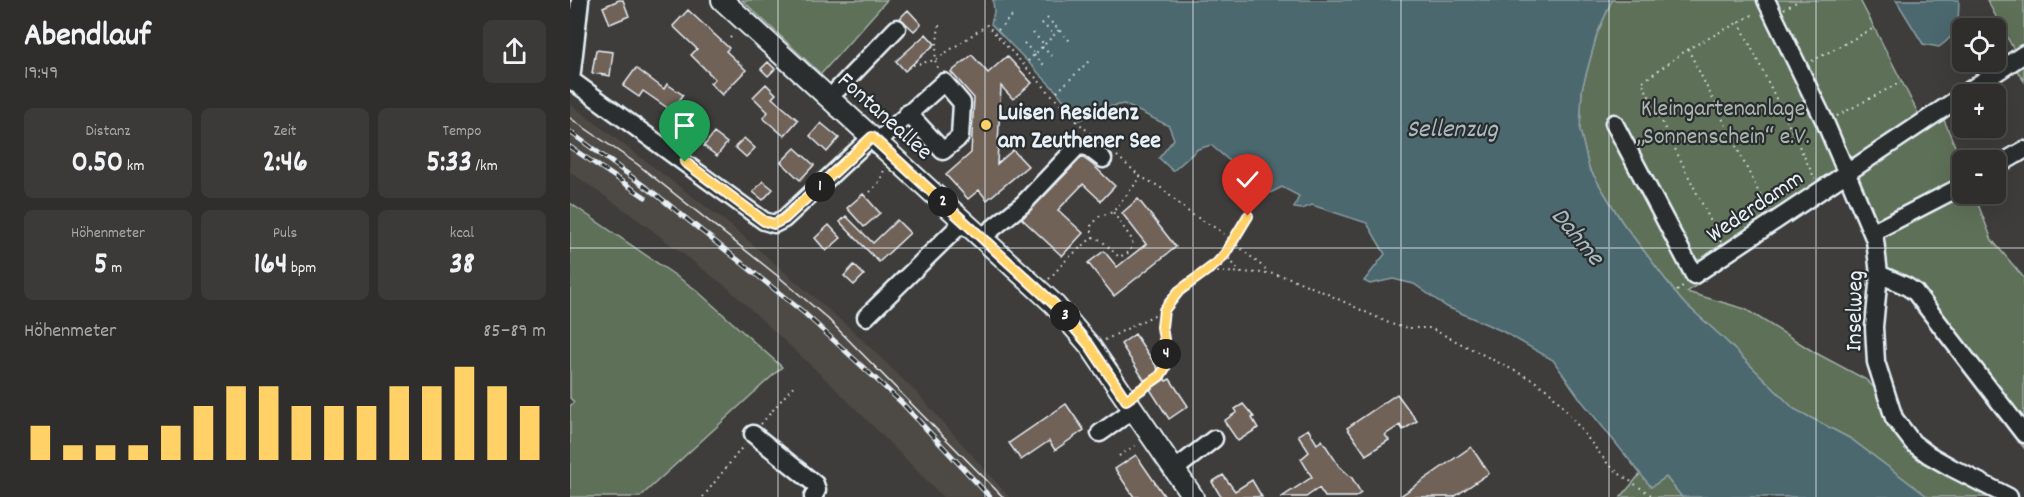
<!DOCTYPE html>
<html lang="de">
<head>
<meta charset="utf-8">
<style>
  :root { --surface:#2f2e2c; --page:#3b3a38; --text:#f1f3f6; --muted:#a7a8a9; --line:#4a4a48; --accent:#ffd166 }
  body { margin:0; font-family:Dekko,sans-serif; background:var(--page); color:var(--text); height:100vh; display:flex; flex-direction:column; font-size:22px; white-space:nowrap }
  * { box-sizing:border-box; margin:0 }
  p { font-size:20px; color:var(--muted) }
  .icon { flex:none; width:33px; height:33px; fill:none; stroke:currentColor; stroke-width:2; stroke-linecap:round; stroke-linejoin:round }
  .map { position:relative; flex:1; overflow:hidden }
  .details { display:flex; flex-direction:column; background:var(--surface); width:570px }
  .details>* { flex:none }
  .fabs { position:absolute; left:1382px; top:18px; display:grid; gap:12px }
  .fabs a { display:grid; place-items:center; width:54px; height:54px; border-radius:9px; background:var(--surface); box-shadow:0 6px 24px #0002,0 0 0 2px var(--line); font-size:30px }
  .pin { position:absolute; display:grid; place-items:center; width:51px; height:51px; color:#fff; margin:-62px -26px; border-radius:50% 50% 50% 0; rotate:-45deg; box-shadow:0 0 6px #0007 }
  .pin .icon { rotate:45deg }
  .km { position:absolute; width:30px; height:30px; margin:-15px; border-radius:50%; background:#222; color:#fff; font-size:16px; line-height:30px; text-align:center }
  .round { display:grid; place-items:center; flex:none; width:63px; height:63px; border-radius:9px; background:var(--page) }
  .summary { display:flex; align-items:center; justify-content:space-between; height:102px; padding:0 24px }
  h1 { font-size:33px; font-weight:700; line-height:45px }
  .figures { display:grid; grid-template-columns:repeat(3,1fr); gap:9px; height:102px; padding:6px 24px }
  .figures div { display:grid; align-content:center; border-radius:9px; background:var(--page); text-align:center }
  .figures b { font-size:30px; font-weight:700 }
  .figures small { font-size:16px; font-weight:400 }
  .figures p { font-size:16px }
  .chart { height:168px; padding:12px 24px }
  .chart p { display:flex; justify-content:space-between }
  .chart svg { width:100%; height:108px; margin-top:6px; stroke:var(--accent); stroke-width:6 }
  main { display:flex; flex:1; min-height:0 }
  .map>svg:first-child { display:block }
  .built { fill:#4e4844 }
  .green { fill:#5e6f58; stroke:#a3b0a8; stroke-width:1.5 }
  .water { fill:#4b686e; stroke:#8a9fa5; stroke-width:1.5 }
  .building { fill:#716258; stroke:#e8f1f8; stroke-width:1.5 }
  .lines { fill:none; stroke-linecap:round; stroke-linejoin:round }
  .minor-casing { stroke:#e8f1f8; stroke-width:21 }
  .major-casing { stroke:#e8f1f8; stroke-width:24 }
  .path { stroke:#e8f1f8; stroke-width:2; stroke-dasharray:1.5 4.5; stroke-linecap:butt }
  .minor { stroke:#2a2d2e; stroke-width:16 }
  .major { stroke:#2a2d2e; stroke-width:20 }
  .tram { stroke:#e8f1f8; stroke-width:1.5 }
  .rail-casing { stroke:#e8f1f8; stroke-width:5 }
  .rail { stroke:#2a2d2e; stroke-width:3; stroke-dasharray:9; stroke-linecap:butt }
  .route-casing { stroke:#fff; stroke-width:12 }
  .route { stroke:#ffd166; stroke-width:8 }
  .grid { fill:none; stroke:#e8f1f8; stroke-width:1.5; stroke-opacity:0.55 }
  .poi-dot { fill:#ffd166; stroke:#2a2d2e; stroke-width:2 }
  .labels { text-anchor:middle; stroke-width:4.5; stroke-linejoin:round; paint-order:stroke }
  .park-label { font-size:24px; fill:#aab6b0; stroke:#2a2d2e }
  .poi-label { font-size:24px; font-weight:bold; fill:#e8f1f8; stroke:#2a2d2e; text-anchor:start }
  .street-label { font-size:24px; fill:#e8f1f8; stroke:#2a2d2e }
  .water-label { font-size:26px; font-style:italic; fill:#a9bac1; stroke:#2a2d2e }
</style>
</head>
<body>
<main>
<section class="details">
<div class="summary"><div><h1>Abendlauf</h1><p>19:49</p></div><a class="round"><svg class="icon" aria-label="share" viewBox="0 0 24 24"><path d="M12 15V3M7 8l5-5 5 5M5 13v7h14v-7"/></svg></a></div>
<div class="figures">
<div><p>Distanz</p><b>0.50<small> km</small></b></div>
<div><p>Zeit</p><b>2:46</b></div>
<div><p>Tempo</p><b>5:33<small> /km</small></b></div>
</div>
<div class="figures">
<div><p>Höhenmeter</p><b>5<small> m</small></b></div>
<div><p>Puls</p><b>164<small> bpm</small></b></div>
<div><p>kcal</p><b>38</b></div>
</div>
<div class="chart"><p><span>Höhenmeter</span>85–89 m</p>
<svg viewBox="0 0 160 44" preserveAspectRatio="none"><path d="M5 44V30M15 44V38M25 44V38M35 44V38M45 44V30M55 44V22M65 44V14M75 44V14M85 44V22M95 44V22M105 44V22M115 44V14M125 44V14M135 44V6M145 44V14M155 44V22"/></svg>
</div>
</section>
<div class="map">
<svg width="1454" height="497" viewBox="0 0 1454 497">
  <rect width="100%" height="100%" fill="#3f3d3b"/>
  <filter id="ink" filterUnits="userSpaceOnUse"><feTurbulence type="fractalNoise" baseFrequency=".0167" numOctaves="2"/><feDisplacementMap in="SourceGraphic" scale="12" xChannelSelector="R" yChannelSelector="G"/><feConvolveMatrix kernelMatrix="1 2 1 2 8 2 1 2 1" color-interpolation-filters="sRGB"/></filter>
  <g filter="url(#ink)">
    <path class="built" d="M 0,104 L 160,225 L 282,330 L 348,394 L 439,497 L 373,497 L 264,387 L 159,289 L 62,215 L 0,172 Z"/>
    <path class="green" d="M 172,0 L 317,0 L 251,74 Z
      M 1042,0 L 1290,0 L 1350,117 L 1372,115 L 1392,163 L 1392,194 L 1404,194 L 1422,240 L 1454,278 L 1454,448 L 1316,266 L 1310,228 L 1303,210 L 1285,177 L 1117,292 L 1175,309 L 1244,352 L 1295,379 L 1312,395 L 1322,417 L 1426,497 L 1358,497 L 1281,439 L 1224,409 L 1152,337 L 1111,300 L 1052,222 L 1019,168 L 1010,130 L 1012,89 L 1027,34 Z
      M 1417,0 L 1454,0 L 1454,81 L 1446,69 L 1450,61 Z
      M 0,203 L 125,289 L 212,367 L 70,497 L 0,497 L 0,406 L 4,402 L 0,398 Z
      M 1071,473 L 1081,487 L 1096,477 L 1112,497 L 1051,497 Z"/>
    <path class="water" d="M 423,0 L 1042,0 L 1027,34 L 1012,89 L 1010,130 L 1019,168 L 1052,222 L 1111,300 L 1152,337 L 1224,409 L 1281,439 L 1358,497 L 1112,497 L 1096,477 L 1081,487 L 1011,400 L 983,360 L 932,331 L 877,307 L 844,284 L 823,279 L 800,284 L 794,281 L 815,254 L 797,223 L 742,205 L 732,209 L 724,208 L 729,196 L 712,187 L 698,194 L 641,145 L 628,149 L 603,171 L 589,158 L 604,139 L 599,126 L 554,104 L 532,108 L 510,120 L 487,92 L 421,24 L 424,12 Z
      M 1326,0 L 1389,0 C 1388,25 1390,32 1369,47 L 1353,44 Z"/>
    <path class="building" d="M 49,0 L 53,0 L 59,16 L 40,24 L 33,7 Z
      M 118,10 L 159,48 L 156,51 L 176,70 L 152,95 L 140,83 L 145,79 L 121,55 L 127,49 L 103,26 Z
      M 338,10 L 351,24 L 344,31 L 330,18 Z
      M 356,34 L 365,44 L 335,71 L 326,61 Z
      M 26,50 L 43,52 L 40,76 L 22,73 Z
      M 402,55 L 418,73 L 437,56 L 462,83 L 443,99 L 431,86 L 427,164 L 443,150 L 458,166 L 417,200 L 409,190 L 398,199 L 376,175 L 401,153 L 404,98 L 381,72 Z
      M 198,62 L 205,69 L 198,76 L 191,69 Z
      M 66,68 L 94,89 L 97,84 L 113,95 L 102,111 L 73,91 L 69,97 L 53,86 Z
      M 196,84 L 206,94 L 202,98 L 228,120 L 214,136 L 193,118 L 198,112 L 183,97 Z
      M 251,123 L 269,138 L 257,152 L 240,136 Z
      M 144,133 L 157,143 L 147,156 L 134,146 Z
      M 174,138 L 185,148 L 176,157 L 165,147 Z
      M 225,148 L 244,165 L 230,180 L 211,162 Z
      M 512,157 L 523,165 L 545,186 L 531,201 L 513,184 L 488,210 L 513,233 L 492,256 L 452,219 Z
      M 193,181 L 203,189 L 193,200 L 183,192 Z
      M 293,194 L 310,213 L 294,227 L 277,208 Z
      M 568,199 L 606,247 L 544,296 L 518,263 L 534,251 L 547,267 L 576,244 L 552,213 Z
      M 276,216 L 303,243 L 327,220 L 340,233 L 309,262 L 270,222 Z
      M 259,225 L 271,238 L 256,251 L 245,238 Z
      M 284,265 L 294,275 L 284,285 L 274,276 Z
      M 565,334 L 596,381 L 600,379 L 618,406 L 599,419 L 551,344 Z
      M 827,394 L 847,421 L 833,430 L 830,425 L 815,435 L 819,440 L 796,455 L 777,428 Z
      M 496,404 L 514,430 L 485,450 L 479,441 L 451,460 L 439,443 Z
      M 673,404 L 684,417 L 682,418 L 688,428 L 668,441 L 654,421 L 667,412 L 665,409 Z
      M 738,429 L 747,444 L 752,440 L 769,466 L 782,478 L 791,493 L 785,497 L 755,497 L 749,488 L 736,497 L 712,497 L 742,477 L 731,459 L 739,452 L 728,435 Z
      M 901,447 L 919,473 L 884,497 L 829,497 Z
      M 566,455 L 595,497 L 564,497 L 545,469 Z
      M 653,475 L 665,491 L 682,480 L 692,497 L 651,497 L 642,482 Z"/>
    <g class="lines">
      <g class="minor-casing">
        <path id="minor" d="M 10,0 L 1,80 L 194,221 L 204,224 L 214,219 L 302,137
          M 1196,0 L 1255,122 L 1305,240 L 1309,274 L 1304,327 L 1306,362 L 1324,418 L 1343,443 L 1359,455 L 1382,468 L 1439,497
          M 268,89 L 327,28
          M 1394,94 L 1454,54
          M 1044,123 L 1124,275 L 1392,96
          M 307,142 L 374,82 L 392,103 L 390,137 L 373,151 L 338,113
          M 1425,167 L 1454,150
          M 1303,232 L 1392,186
          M 412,237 L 453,204 L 507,147 L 516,146 L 533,159
          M 1309,274 L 1336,286 L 1345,292 L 1454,434
          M 296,317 L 394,221
          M 530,433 L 563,410
          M 183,434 L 245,484 L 247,490 L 243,497
          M 604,470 L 644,439"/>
      </g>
      <g class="major-casing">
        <path id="major" d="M 152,0 L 484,304 L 520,346 L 623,497"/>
      </g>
      <path class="path" d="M 1214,9 L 1230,0
        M 477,18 L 500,41
        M 1169,22 L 1245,179
        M 472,23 L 484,35
        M 369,25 L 365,60 L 369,71
        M 428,30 L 444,14
        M 463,33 L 474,44
        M 160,38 L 164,34
        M 454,43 L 465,54
        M 472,47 L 483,57
        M 1118,49 L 1198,211
        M 464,55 L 474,65
        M 458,61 L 489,30
        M 1242,61 L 1304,28
        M 343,65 L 365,60 L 417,25 L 504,119 L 520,133
        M 487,92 L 521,59
        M 1267,116 L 1331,82
        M 547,156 L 571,177 L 590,187 L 621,214 L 649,230 L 699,272
        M 300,192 L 310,181 L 314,170
        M 523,237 L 531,240 L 549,257 L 560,252 L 563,241 L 543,212
        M 1151,242 L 1072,82 L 1118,49 L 1186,13
        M 655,254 L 672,274
        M 633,273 L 655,254 L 678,216 L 687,196
        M 479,279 L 497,259 L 523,237 L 521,226 L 530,216 L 543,212 L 571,177
        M 1107,291 L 1115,284
        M 535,340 L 594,310
        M 568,392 C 612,362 590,360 593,317 L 594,310 L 609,291 L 631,275 L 647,272 L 699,273 L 720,278 L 751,291 L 821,324 L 836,328 L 860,328 L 963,380 L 980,392 L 994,408 L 1038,464 L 1051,475 L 1084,497
        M 191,424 L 225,384
        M 549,456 L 569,443
        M 133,497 L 174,445"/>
      <use href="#minor" class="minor"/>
      <use href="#major" class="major"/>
      <path class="tram" d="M 0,118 L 67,164 L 209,277 L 258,319 L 433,497"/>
      <g class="rail-casing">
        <path id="rail" d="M 0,132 L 88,196 L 233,312 L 332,403 L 420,497
          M 0,147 L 75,197"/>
      </g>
      <use href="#rail" class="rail"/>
    </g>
  </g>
  <g class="lines" filter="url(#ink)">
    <g class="route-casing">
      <path id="route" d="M 115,162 L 194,221 L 204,224 L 214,219 L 302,137 L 484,304 L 520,346 L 556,400 L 590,376 L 595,368 L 596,352 L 592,327 L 594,310 L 609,291 L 647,263 L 655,254 L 678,216"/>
    </g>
    <use href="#route" class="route"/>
  </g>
  <path class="grid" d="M 208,0 L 208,497M 415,0 L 415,497M 623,0 L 623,497M 831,0 L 831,497M 1039,0 L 1039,497M 1246,0 L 1246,497M 0,248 L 1454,248"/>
  <circle class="poi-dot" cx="416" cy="125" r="6"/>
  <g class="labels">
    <g class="park-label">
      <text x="1153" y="115">Kleingartenanlage<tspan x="1153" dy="28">„Sonnenschein“ e.V.</tspan></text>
    </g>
    <g class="poi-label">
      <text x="428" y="119">Luisen Residenz<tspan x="428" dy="28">am Zeuthener See</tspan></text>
    </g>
    <g class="street-label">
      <text transform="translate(316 115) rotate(42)" y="8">Fontaneallee</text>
      <text transform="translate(1184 205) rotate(-34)" y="8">Wederdamm</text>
      <text transform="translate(1283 311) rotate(-89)" y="8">Inselweg</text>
    </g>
    <g class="water-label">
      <text x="882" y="136">Sellenzug</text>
      <text transform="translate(1009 235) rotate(50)" y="9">Dahme</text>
    </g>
  </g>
</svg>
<div class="fabs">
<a><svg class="icon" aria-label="locate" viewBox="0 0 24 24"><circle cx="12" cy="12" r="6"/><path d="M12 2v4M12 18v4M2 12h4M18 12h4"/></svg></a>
<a>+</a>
<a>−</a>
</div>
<div class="pin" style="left:115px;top:162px;background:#1e9e55"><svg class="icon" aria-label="arrive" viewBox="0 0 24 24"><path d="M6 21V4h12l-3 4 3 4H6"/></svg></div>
<div class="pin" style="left:678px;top:216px;background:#d93025"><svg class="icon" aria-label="check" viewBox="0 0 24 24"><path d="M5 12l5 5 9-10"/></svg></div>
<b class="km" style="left:250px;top:187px">1</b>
<b class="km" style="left:373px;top:202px">2</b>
<b class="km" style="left:495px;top:316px">3</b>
<b class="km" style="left:596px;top:354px">4</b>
</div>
</main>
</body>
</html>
